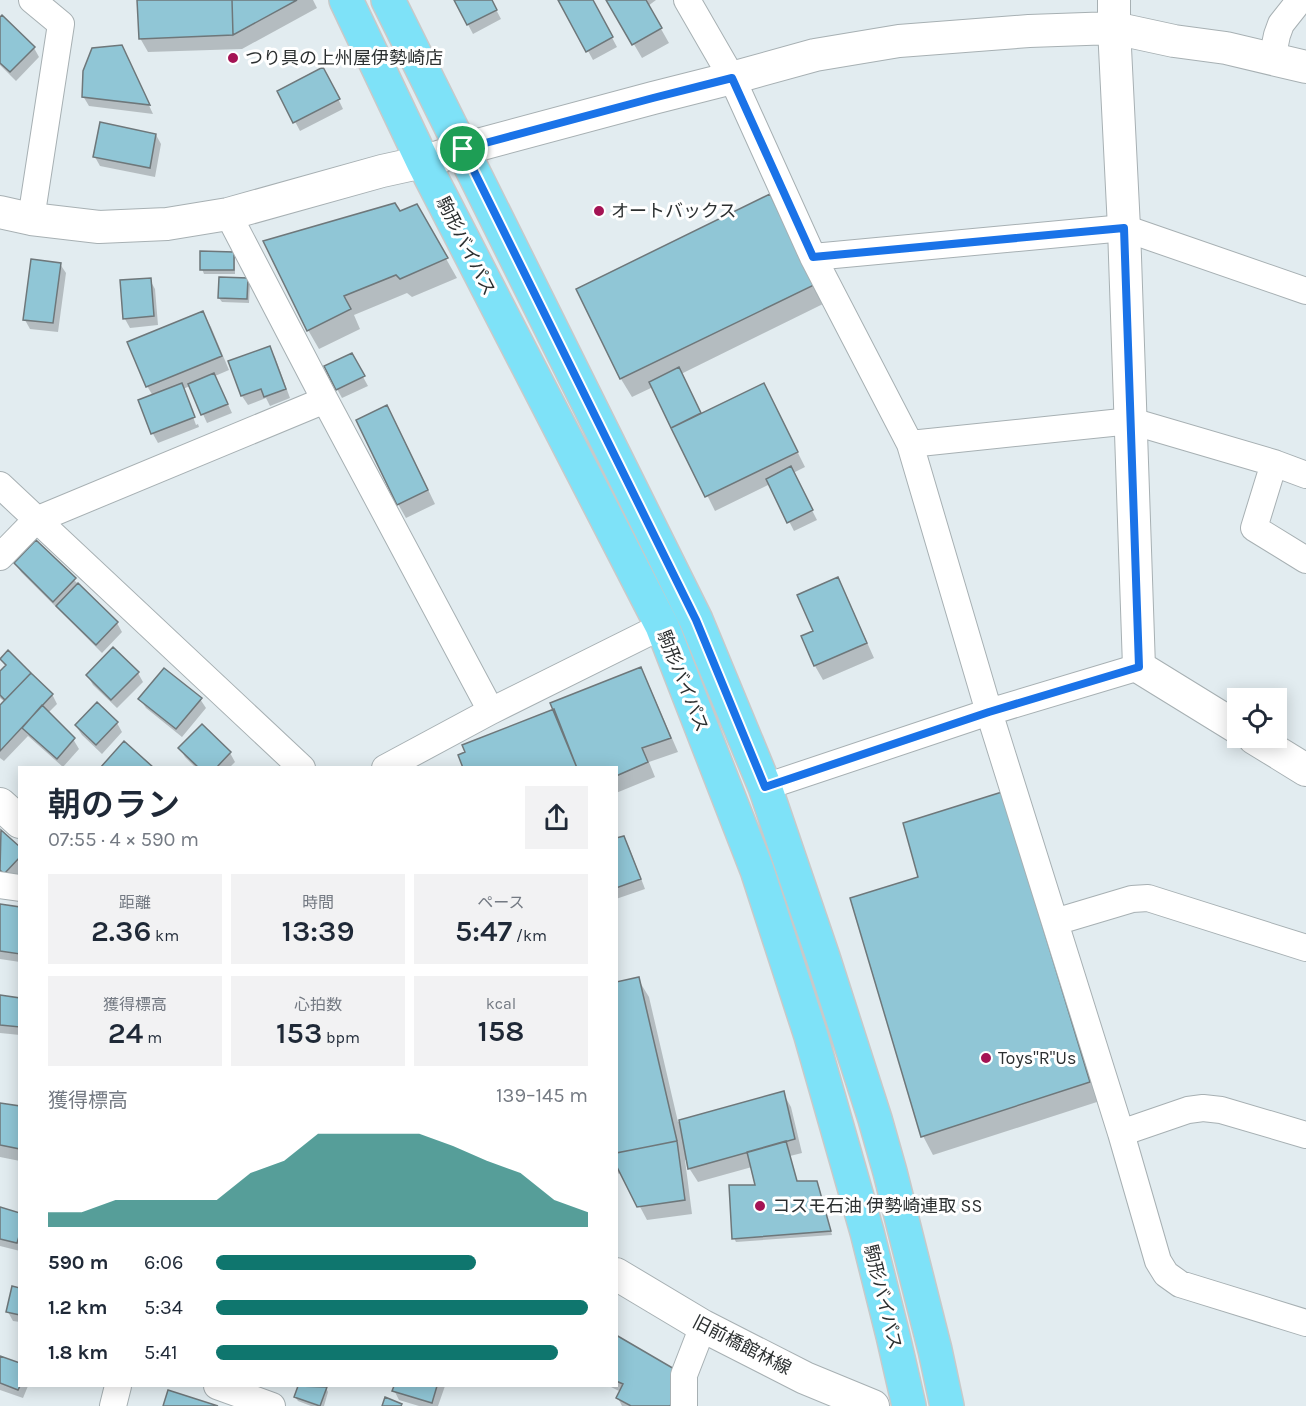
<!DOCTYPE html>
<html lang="ja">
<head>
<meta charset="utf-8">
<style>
  :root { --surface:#fff; --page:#f2f2f3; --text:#1f2937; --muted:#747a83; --accent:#0f766e }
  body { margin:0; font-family:Karla,"Noto Sans JP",sans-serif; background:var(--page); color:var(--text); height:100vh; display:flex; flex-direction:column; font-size:22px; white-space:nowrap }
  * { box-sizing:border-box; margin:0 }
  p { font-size:20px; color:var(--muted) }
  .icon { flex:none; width:33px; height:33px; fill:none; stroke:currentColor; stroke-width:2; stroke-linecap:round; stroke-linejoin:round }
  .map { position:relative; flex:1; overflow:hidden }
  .panel { position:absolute; left:18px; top:766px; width:600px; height:621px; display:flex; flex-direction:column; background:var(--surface); border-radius:0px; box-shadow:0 3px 15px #0003 }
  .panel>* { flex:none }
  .tools { position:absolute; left:1227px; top:688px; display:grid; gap:12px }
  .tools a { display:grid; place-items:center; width:60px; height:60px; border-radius:0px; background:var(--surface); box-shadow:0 3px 15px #0003; font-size:30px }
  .pin { position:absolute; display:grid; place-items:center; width:51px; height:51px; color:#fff; margin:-26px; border:3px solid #fff; border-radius:50%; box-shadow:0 2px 6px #0007 }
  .round { display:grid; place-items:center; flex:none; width:63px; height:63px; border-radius:0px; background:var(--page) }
  .head { display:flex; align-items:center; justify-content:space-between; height:102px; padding:0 30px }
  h1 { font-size:33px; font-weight:600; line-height:45px }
  .figures { display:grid; grid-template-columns:repeat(3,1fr); gap:9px; height:102px; padding:6px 30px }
  .figures div { display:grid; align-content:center; border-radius:0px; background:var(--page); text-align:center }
  .figures b { font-size:30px; font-weight:600 }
  .figures small { font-size:16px; font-weight:400 }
  .figures p { font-size:16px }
  .chart { height:168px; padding:12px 30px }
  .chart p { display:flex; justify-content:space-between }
  .chart svg { width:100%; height:108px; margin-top:6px; fill:var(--accent); opacity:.7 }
  ul { padding:0 30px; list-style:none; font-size:20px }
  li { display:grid; grid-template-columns:96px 72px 1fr; align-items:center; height:45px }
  li i { height:15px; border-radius:8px; background:var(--accent) }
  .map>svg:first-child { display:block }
  .shadow { fill:#0003 }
  .building { fill:#90c6d6; stroke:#6e777a; stroke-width:1.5 }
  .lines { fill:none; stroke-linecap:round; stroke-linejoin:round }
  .minor-casing { stroke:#a7b0b3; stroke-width:28 }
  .tertiary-casing { stroke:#a7b0b3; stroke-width:34 }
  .primary-casing { stroke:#c8c9c9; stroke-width:36 }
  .minor { stroke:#fff; stroke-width:26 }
  .tertiary { stroke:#fff; stroke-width:32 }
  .primary { stroke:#7ee2f8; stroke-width:33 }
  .route-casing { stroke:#fff; stroke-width:12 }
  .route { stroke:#1a73e8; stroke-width:8 }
  .poi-dot { fill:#a41354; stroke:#fff; stroke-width:2 }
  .labels { text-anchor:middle; stroke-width:6; stroke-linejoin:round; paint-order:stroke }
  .poi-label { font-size:18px; fill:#2c3031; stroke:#fff; text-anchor:start }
  .street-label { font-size:18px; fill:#2c3031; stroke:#fff }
</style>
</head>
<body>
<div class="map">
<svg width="1306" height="1406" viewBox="0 0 1306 1406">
  <rect width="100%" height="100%" fill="#e2ecf0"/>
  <path class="shadow" d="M 139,0 L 313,0 L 317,8 L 242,49 L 148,52 L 140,38 Z
    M 455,0 L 491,0 L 501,19 L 473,34 Z
    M 560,0 L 592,0 L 617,47 L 593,60 Z
    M 608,0 L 656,0 L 648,6 L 669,43 L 642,58 Z
    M 0,19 L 34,48 L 39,57 L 16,81 L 0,65 Z
    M 126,56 L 153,114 L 89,106 L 83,96 Z
    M 328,78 L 343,109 L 300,131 L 279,91 Z
    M 156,135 L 161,144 L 155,177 L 100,166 L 95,157 Z
    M 769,196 L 823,304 L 681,374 L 701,415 L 771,399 L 805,467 L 793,473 L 817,520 L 794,531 L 770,484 L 715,511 L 653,387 L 632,397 L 621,379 L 578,289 Z
    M 416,206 L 457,278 L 412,297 L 407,293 L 354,315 L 360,329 L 319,349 L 308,330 L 399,213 Z
    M 233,253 L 235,257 L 235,274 L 204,274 L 202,269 Z
    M 60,264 L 66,273 L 58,332 L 30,329 L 25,320 Z
    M 150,280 L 155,289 L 158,325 L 130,328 L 125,319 Z
    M 247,280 L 250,284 L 249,303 L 222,302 L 219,298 Z
    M 203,313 L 211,327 L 229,370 L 215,376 L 232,413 L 207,423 L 190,386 L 183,389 L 184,392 L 196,425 L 198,424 L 199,427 L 158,443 L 153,434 L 140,401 L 153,396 L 147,386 Z
    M 269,348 L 275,357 L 290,398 L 270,406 L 266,398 L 248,405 L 242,396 L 230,362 Z
    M 351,355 L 368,386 L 342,398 L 337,389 Z
    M 395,421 L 435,504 L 406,518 L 398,504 Z
    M 36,542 L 117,623 L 122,632 L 102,653 L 21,572 L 15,563 Z
    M 837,579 L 845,593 L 874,658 L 823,680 L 815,666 L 803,637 L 815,632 Z
    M 1,659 L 52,694 L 57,704 L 48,713 L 73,739 L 79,749 L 63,767 L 28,736 L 4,761 L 0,758 L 0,708 L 5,702 L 0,698 L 0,673 L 6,667 Z
    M 640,669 L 648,683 L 678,752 L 649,762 L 655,777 L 616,793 L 616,768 L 464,768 L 556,710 Z
    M 138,673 L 143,682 L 117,708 L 93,685 L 87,675 Z
    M 140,699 L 200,699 L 206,708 L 182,737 L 146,708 Z
    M 117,723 L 122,732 L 102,754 L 82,735 L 76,726 Z
    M 180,748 L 230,753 L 235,762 L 229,768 L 196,768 L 185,757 Z
    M 1012,812 L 1100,1101 L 933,1155 L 923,1136 L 920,878 Z
    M 0,831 L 20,849 L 20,872 L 10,882 L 0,873 Z
    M 624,837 L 629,847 L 645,889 L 616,899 L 616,840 Z
    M 0,906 L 20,908 L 20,962 L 0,959 Z
    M 638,979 L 649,997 L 678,1122 L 783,1093 L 791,1107 L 802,1153 L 790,1156 L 797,1182 L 817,1182 L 819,1187 L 832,1235 L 736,1242 L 734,1238 L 757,1186 L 752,1167 L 698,1182 L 689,1168 L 688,1159 L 685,1160 L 692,1214 L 647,1220 L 622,1173 L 616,1174 L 616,984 Z
    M 0,997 L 20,999 L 20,1035 L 0,1033 Z
    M 0,1104 L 20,1107 L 20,1161 L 0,1157 Z
    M 0,1209 L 20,1214 L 20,1251 L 0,1246 Z
    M 20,1289 L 20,1322 L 13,1321 L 8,1312 Z
    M 616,1337 L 683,1406 L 622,1406 L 618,1398 L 621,1392 L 609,1386 L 616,1386 Z
    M 0,1357 L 20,1386 L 28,1386 L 23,1398 L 0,1390 Z
    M 299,1386 L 320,1386 L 326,1388 L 328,1392 L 324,1406 L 311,1406 L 298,1401 L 295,1397 Z
    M 395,1386 L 445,1386 L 438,1406 L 419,1406 L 399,1400 L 394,1390 Z"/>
  <path class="building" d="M 137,0 L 232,0 L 233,35 L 139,39 Z
    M 232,0 L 297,0 L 233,35 Z
    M 454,0 L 492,0 L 497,10 L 467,25 Z
    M 558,0 L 593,0 L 613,37 L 586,52 Z
    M 606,0 L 646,0 L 662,28 L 632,45 Z
    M 2,15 L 35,47 L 10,72 L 0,63 L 0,17 Z
    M 122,45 L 150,105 L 82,97 L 83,71 L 92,48 Z
    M 323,67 L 340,99 L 293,123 L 277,91 Z
    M 100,122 L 156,134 L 150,168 L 93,157 Z
    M 770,194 L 814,285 L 620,379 L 576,289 Z
    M 395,203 L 400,211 L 417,204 L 448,258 L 400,279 L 396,275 L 344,296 L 351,309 L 307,331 L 263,241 Z
    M 200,251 L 234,252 L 234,270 L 200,270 Z
    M 31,259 L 61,263 L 53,323 L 23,320 Z
    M 219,277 L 248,278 L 247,299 L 218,298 Z
    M 151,278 L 154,316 L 123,319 L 120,280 Z
    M 203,311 L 222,356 L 146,387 L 127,342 Z
    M 270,346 L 286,389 L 264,397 L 261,389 L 241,396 L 228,361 Z
    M 352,353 L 365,376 L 336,390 L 324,366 Z
    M 679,367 L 701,413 L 671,428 L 649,382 Z
    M 214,373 L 228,404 L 201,415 L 188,384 Z
    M 182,383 L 195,417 L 151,434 L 138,400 Z
    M 764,383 L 798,452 L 705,497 L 671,428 Z
    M 387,405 L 428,490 L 397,505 L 356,420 Z
    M 791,466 L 813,510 L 787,523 L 766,479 Z
    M 36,540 L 76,578 L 53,602 L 14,563 Z
    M 838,577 L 867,643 L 814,666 L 801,636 L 813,631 L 797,595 Z
    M 78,583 L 118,622 L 96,645 L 56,606 Z
    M 113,647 L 139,672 L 111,700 L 86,675 Z
    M 8,650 L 31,673 L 5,700 L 0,695 L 0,671 L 6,665 L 0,659 Z
    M 641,667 L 671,738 L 642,748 L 648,762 L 616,776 L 616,768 L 577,768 L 550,703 Z
    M 164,668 L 202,698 L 176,729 L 138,699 Z
    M 31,673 L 53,694 L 0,751 L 0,705 Z
    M 97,702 L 118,722 L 96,745 L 75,725 Z
    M 42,705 L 75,738 L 57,759 L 22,728 Z
    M 554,709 L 577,768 L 463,768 L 458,755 L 465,752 L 462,745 Z
    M 202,724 L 231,752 L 216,768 L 199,768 L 178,748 Z
    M 124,741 L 154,768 L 100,768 Z
    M 1002,792 L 1090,1082 L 921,1137 L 850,898 L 918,877 L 903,823 Z
    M 1,830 L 20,847 L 20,857 L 4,874 L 0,870 Z
    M 624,836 L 641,879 L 616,888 L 616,838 Z
    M 0,904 L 20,907 L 20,954 L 0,951 Z
    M 639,977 L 677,1141 L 616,1153 L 616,982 Z
    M 0,995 L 20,998 L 20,1027 L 0,1025 Z
    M 784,1091 L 795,1139 L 688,1169 L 679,1120 Z
    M 0,1103 L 20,1106 L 20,1149 L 0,1145 Z
    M 677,1141 L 685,1200 L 637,1207 L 616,1165 L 616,1153 Z
    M 786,1141 L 797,1181 L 817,1181 L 831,1231 L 732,1239 L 729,1185 L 755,1185 L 747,1152 Z
    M 0,1207 L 20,1213 L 20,1233 L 17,1243 L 0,1239 Z
    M 12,1286 L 20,1288 L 20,1315 L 6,1312 Z
    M 616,1335 L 676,1370 L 676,1397 L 670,1406 L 631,1406 L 616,1398 L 623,1384 L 616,1381 Z
    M 0,1356 L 20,1363 L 20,1386 L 18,1390 L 0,1383 Z
    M 298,1386 L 327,1387 L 320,1406 L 294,1397 Z
    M 394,1386 L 437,1386 L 432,1403 L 392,1391 Z
    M 168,1390 L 218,1406 L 163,1406 Z
    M 385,1397 L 402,1404 L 401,1406 L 382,1406 Z"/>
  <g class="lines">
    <g class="minor-casing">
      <path id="minor" d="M 687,0 L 732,78 L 813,257 L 910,444 L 989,712 L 1121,1133 L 1158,1261 L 1166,1274 L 1180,1284 L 1306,1323
        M 1272,59 L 1277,35 L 1281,24 L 1300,0
        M 228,214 L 325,400 L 491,711
        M 31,219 L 61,24 L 32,0
        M 813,257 L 1124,228 L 1306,291
        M 910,444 L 1131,421 L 1274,463 L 1306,475
        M 1274,463 L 1254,528 L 1306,560
        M 0,485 L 302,768
        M 0,557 L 36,520 L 325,400
        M 385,768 L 491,711 L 662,626
        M 765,787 L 989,712 L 1139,667
        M 0,885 L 20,888
        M 1055,922 L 1132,899 L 1148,898 L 1306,948
        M 1121,1133 L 1188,1110 L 1203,1108 L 1221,1110 L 1306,1135
        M 217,1386 L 272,1406
        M 113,1406 L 118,1386
        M 684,1406 L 684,1375 L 703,1326"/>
    </g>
    <g class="tertiary-casing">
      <path id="tertiary" d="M 1114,0 L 1114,28 L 1124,228 L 1139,667 L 1238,728
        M 0,212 L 31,219 L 99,227 L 167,224 L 228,214 L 382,171 L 423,162 L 463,149 L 653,98 L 732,78 L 815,55 L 899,41 L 1029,31 L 1114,28 L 1174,41 L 1226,48 L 1306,67
        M 1254,738 L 1306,770
        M 0,804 L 20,822
        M 616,1274 L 703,1326 L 805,1378 L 873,1406"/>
    </g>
    <g class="primary-casing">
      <path id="primary" d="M 346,0 L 423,162 L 662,626 L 757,870 L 811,1036 L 867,1232 L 893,1336 L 909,1406
        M 388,0 L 696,620 L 765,787 L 823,957 L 875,1119 L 890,1172 L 935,1350 L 947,1406"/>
    </g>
    <use href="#minor" class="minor"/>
    <use href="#tertiary" class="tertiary"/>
    <use href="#primary" class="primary"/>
  </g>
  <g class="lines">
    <g class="route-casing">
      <path id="route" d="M 732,78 L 813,257 L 1124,228 L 1139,667 L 989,712 L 765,787 L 696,620 L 463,149 L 653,98 Z"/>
    </g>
    <use href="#route" class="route"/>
  </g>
  <g class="poi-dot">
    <circle cx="233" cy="58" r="6"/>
    <circle cx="599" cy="211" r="6"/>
    <circle cx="986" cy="1058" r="6"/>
    <circle cx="760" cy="1206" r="6"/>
  </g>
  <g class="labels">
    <g class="poi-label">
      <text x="245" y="64">つり具の上州屋伊勢崎店</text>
      <text x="611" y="217">オートバックス</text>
      <text x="998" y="1064">Toys"R"Us</text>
      <text x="772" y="1212">コスモ石油 伊勢崎連取 SS</text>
    </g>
    <g class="street-label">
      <text transform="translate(466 246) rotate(63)" y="6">駒形バイパス</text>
      <text transform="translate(683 681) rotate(68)" y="6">駒形バイパス</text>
      <text transform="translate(883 1297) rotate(76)" y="6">駒形バイパス</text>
      <text transform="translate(742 1345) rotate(27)" y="6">旧前橋館林線</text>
    </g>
  </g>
</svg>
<div class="tools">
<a><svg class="icon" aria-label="locate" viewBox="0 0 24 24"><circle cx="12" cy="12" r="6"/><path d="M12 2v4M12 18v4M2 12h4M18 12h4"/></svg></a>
</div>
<div class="pin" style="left:463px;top:149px;background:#1e9e55"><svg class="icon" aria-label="arrive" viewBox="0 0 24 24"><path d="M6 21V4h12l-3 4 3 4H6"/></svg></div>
<section class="panel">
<div class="head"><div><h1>朝のラン</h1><p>07:55 · 4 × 590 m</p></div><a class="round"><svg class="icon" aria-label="share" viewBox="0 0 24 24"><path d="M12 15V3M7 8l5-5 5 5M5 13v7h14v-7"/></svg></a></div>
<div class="figures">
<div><p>距離</p><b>2.36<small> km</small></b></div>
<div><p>時間</p><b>13:39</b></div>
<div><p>ペース</p><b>5:47<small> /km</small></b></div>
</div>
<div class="figures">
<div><p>獲得標高</p><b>24<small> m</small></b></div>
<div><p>心拍数</p><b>153<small> bpm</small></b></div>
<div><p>kcal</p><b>158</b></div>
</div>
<div class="chart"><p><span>獲得標高</span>139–145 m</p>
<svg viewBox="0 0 160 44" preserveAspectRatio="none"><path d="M0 44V38L10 38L20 33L30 33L40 33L50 33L60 22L70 17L80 6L90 6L100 6L110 6L120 11L130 17L140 22L150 33L160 38V44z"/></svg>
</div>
<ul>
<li><b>590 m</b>6:06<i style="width:70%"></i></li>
<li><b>1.2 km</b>5:34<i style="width:100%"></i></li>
<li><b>1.8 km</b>5:41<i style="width:92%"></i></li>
</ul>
</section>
</div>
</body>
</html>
